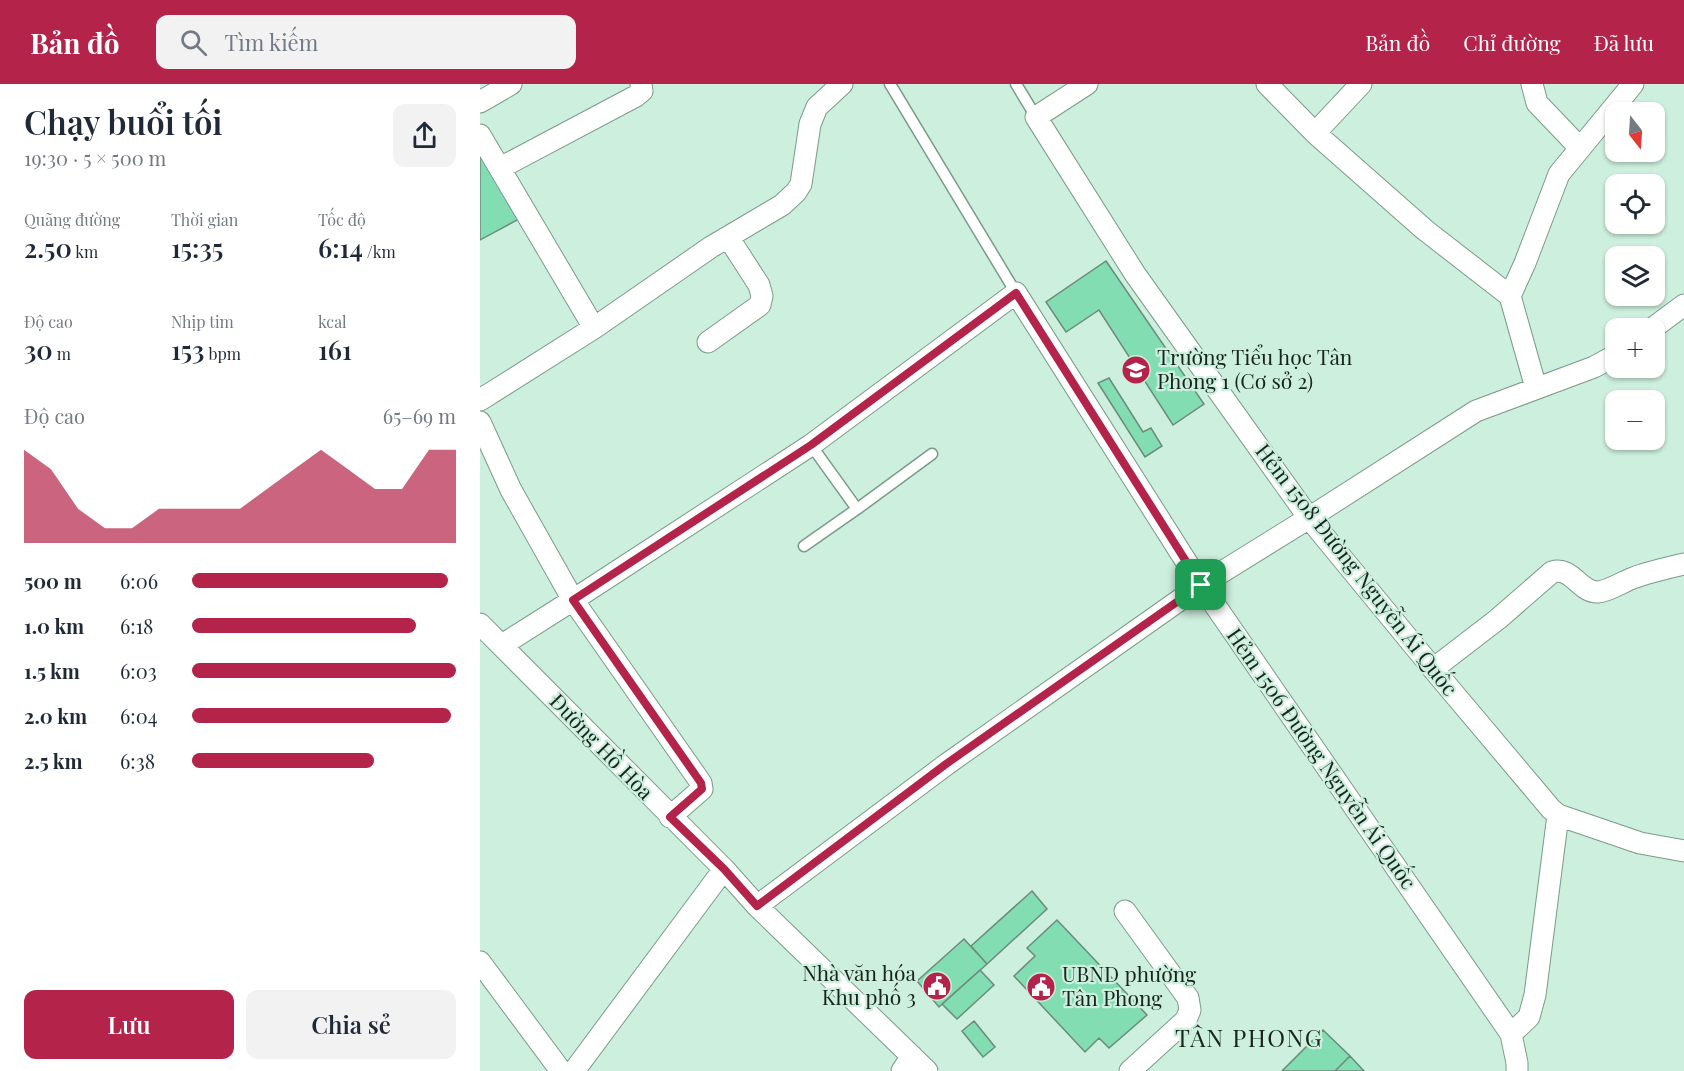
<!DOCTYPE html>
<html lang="vi">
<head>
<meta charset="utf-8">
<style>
  :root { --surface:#fff; --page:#f2f2f3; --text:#1f2937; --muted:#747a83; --accent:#b4234a }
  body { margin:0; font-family:"Playfair Display",serif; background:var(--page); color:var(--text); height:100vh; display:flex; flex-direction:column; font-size:22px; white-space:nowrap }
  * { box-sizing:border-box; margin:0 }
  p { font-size:20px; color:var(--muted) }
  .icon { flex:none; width:33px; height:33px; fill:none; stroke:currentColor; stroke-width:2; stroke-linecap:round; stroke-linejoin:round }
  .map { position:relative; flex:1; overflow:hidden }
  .drawer { display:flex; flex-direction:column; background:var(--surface); width:480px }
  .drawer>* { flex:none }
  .needle { width:39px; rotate:163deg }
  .controls { position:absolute; left:1125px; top:18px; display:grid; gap:12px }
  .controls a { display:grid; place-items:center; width:60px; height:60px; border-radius:12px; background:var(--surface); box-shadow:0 2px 4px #0004; font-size:30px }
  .pin { position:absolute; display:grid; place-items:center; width:51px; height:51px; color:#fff; margin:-26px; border-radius:12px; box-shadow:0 3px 9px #0006 }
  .round { display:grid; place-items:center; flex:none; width:63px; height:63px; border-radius:12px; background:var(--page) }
  .summary { display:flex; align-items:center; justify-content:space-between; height:102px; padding:0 24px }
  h1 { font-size:33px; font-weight:600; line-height:45px }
  .metrics { display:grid; grid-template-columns:repeat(3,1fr); gap:9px; height:102px; padding:6px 24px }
  .metrics div { display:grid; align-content:center }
  .metrics b { font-size:26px; font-weight:600 }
  .metrics small { font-size:16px; font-weight:400 }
  .metrics p { font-size:16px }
  .chart { height:168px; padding:12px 24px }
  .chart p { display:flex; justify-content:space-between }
  .chart svg { width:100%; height:108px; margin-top:6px; fill:var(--accent); opacity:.7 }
  .primary-button { display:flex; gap:12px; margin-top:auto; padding:12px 24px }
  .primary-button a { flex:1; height:69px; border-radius:12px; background:var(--accent); color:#fff; font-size:24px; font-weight:600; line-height:69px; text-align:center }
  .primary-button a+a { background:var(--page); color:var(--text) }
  ul { padding:0 24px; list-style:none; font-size:20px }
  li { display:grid; grid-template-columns:96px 72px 1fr; align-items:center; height:45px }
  li i { height:15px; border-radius:8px; background:var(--accent) }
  header { display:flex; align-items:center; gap:36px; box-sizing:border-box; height:84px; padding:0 30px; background:var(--accent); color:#fff }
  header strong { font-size:28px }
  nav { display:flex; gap:33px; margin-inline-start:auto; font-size:21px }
  .search { width:420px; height:54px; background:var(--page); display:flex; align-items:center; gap:15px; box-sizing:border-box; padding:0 21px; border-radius:12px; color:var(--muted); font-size:22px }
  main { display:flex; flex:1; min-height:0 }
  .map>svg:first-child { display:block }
  .building { fill:#82ddb2; stroke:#6c8b7b; stroke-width:1.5 }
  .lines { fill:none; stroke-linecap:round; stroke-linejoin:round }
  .service-casing { stroke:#7b9b8a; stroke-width:13 }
  .minor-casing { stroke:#7b9b8a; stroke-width:23 }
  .service { stroke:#fff; stroke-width:10 }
  .minor { stroke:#fff; stroke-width:21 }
  .route-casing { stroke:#fff; stroke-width:12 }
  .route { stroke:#b4234a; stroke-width:8 }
  .labels { text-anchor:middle; stroke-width:4.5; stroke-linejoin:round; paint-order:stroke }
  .poi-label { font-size:21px; fill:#18251e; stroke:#cdefdd; text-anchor:start }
  .street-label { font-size:21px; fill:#18251e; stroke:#cdefdd }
  .quarter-label { font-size:24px; letter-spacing:1.5px; fill:#18251e; stroke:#cdefdd }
</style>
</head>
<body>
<header>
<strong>Bản đồ</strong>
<div class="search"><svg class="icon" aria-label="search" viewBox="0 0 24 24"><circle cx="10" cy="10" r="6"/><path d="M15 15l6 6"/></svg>Tìm kiếm</div>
<nav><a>Bản đồ</a><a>Chỉ đường</a><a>Đã lưu</a></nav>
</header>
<main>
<section class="drawer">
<div class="summary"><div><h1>Chạy buổi tối</h1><p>19:30 · 5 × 500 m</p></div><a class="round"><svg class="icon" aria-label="share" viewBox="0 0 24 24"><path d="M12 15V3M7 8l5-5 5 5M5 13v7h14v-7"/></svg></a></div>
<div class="metrics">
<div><p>Quãng đường</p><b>2.50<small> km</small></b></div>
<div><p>Thời gian</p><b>15:35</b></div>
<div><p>Tốc độ</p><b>6:14<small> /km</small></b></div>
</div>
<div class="metrics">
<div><p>Độ cao</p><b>30<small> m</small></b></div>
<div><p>Nhịp tim</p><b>153<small> bpm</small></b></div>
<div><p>kcal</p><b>161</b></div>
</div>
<div class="chart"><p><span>Độ cao</span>65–69 m</p>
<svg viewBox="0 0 160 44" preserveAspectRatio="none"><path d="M0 44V6L10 14L20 30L30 38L40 38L50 30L60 30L70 30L80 30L90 22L100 14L110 6L120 14L130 22L140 22L150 6L160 6V44z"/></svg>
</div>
<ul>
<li><b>500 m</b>6:06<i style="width:97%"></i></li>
<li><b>1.0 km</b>6:18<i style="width:85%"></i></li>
<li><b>1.5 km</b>6:03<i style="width:100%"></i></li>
<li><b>2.0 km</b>6:04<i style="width:98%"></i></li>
<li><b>2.5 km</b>6:38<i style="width:69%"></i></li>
</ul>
<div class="primary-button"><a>Lưu</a><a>Chia sẻ</a></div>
</section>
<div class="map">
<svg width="1204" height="987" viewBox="0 0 1204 987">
  <rect width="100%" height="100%" fill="#cdefdd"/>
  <path class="building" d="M 0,69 L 39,135 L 0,156 Z
    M 626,177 L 724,320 L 693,341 L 619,226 L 586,248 L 566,218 Z
    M 629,294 L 663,348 L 671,344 L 682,362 L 665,373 L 618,299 Z
    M 552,807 L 567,825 L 507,880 L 491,862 Z
    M 577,836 L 667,931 L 629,964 L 619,954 L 605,968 L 534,892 L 555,872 L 547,864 Z
    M 484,855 L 507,880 L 459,923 L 437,897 Z
    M 500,886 L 514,901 L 477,935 L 462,920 Z
    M 494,937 L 515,963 L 503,973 L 482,947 Z
    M 843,946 L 870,972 L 855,987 L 802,987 Z
    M 870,972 L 884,987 L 855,987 Z"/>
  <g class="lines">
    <g class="service-casing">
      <path id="service" d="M 410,0 L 536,209
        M 536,0 L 556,33
        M 377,425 L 452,370
        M 324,462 L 377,425 L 331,361"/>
    </g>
    <g class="minor-casing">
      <path id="minor" d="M 607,0 L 556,33 L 655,190 L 829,434 L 959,592 L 1071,725 L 1078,731 L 1160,759 L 1204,767
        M 787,0 L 835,49 L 945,146 L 1030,212
        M 1052,0 L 1057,19 L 1100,64
        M 0,18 L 31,0
        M 835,49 L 881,0
        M 0,51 L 114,244
        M 20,84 L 156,12 L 162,7 L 161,0
        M 1173,244 L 1204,221
        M 228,258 L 280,221 L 282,212 L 279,201 L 248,153
        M 1056,304 L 1030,212 L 1045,179 L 1079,90 L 1153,0
        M 0,316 L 114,244 L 231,163 L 302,121 L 316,108 L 321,100 L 330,40 L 337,23 L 362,0
        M 0,338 L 31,406 L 93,516 L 221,699 L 222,705 L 190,733
        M 0,540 L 244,785 L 277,822 L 447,987
        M 22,561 L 93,516 L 331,361 L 536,209 L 721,501 L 1031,950
        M 953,585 L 1018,535 L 1072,488 C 1092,482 1100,509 1118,508 C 1129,507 1142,498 1153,494 C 1169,488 1187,484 1204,480
        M 277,822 L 467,680 L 721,501 L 829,434 L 996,327 L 1114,283 L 1136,271
        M 645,827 L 708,914 L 710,926 L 706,936 L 650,987
        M 0,878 L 81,987
        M 94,987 L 244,785
        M 422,987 L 432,972
        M 1037,987 L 1037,979 L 1031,950 L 1049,933 L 1055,911 L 1078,731"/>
    </g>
    <use href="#service" class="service"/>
    <use href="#minor" class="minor"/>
  </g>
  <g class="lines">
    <g class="route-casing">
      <path id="route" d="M 536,209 L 721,501 L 466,680 L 277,822 L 244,785 L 190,733 L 222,705 L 221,699 L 93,516 L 331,361 Z"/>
    </g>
    <use href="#route" class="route"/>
  </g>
  <defs>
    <g id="school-disc" transform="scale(1.5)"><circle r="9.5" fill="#b4234a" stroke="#cdefdd"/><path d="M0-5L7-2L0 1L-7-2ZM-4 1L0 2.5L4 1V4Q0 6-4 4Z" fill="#fff"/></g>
    <g id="civic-disc" transform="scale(1.5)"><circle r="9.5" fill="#b4234a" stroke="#cdefdd"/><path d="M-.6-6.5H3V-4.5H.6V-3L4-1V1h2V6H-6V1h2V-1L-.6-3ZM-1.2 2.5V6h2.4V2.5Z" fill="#fff"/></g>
  </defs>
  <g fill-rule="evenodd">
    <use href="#school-disc" x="656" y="286"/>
    <use href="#civic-disc" x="457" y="902"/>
    <use href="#civic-disc" x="561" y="903"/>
  </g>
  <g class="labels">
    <g class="poi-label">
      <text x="677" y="281">Trường Tiểu học Tân<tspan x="677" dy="24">Phong 1 (Cơ sở 2)</tspan></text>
      <text x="436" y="897" text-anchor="end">Nhà văn hóa<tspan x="436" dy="24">Khu phố 3</tspan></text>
      <text x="582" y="898">UBND phường<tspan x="582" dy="24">Tân Phong</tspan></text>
    </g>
    <g class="street-label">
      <text transform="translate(876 486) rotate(52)" y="7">Hẻm 1508 Đường Nguyễn Ái Quốc</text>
      <text transform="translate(121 663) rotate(46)" y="7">Đường Hồ Hòa</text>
      <text transform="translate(841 675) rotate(55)" y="7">Hẻm 1506 Đường Nguyễn Ái Quốc</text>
    </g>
    <g class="quarter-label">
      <text x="769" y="963">TÂN PHONG</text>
    </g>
  </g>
</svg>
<div class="controls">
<a><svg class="needle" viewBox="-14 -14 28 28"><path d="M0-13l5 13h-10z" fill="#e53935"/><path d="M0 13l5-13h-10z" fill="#747a83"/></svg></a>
<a><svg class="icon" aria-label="locate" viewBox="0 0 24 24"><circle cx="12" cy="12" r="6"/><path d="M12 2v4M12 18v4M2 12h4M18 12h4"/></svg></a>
<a><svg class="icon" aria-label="layers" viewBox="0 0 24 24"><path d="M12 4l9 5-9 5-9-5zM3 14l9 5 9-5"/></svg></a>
<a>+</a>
<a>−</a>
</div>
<div class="pin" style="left:721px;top:501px;background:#1e9e55"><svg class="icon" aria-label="arrive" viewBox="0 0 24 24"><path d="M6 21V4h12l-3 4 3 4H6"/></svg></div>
</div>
</main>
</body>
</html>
